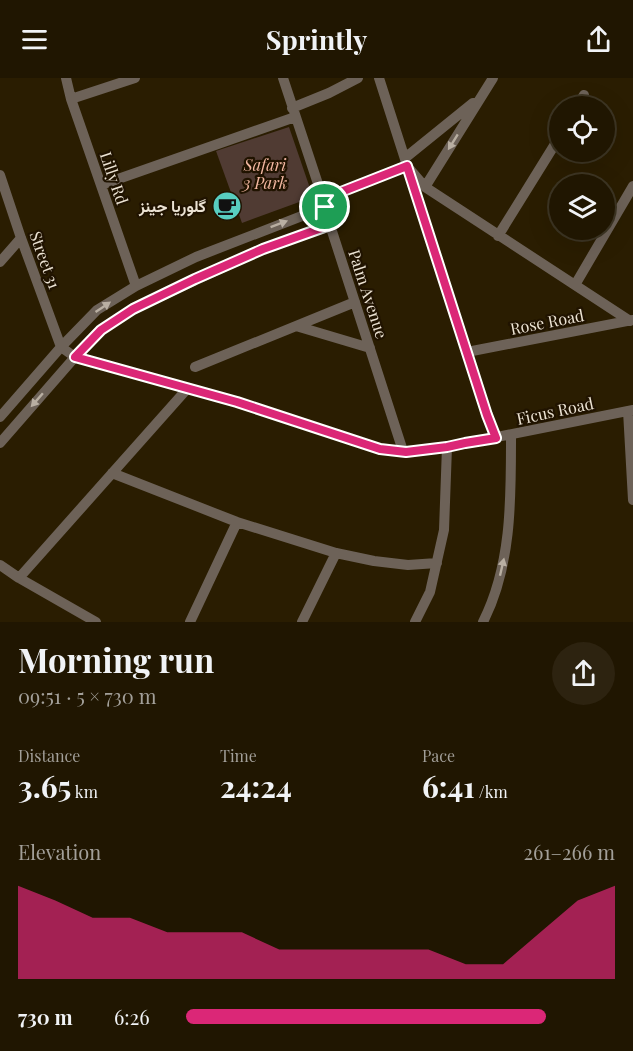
<!DOCTYPE html>
<html lang="en">
<head>
<meta charset="utf-8">
<style>
  :root { --surface:#201601; --page:#2d2310; --text:#f1f3f6; --muted:#a29f99; --line:#3d3523; --accent:#db2777 }
  body { margin:0; font-family:"Playfair Display",Vazirmatn,serif; background:var(--page); color:var(--text); height:100vh; display:flex; flex-direction:column; font-size:22px; white-space:nowrap }
  * { box-sizing:border-box; margin:0 }
  p { font-size:20px; color:var(--muted) }
  .icon { flex:none; width:33px; height:33px; fill:none; stroke:currentColor; stroke-width:2; stroke-linecap:round; stroke-linejoin:round }
  .map { position:relative; height:544px; overflow:hidden }
  .panel { display:flex; flex-direction:column; background:var(--surface); flex:1 }
  .panel>* { flex:none }
  .controls { position:absolute; left:549px; top:18px; display:grid; gap:12px }
  .controls a { display:grid; place-items:center; width:66px; height:66px; border-radius:50%; background:var(--surface); box-shadow:0 6px 24px #0002,0 0 0 2px var(--line); font-size:30px }
  .pin { position:absolute; display:grid; place-items:center; width:51px; height:51px; color:#fff; margin:-26px; border:3px solid #fff; border-radius:50%; box-shadow:0 2px 6px #0007 }
  .round { display:grid; place-items:center; flex:none; width:63px; height:63px; border-radius:32px; background:var(--page) }
  .head { display:flex; align-items:center; justify-content:space-between; height:102px; padding:0 18px }
  h1 { font-size:33px; font-weight:700; line-height:45px }
  .stats { display:grid; grid-template-columns:repeat(3,1fr); gap:9px; height:102px; padding:6px 18px }
  .stats div { display:grid; align-content:center }
  .stats b { font-size:30px; font-weight:700 }
  .stats small { font-size:16px; font-weight:400 }
  .stats p { font-size:16px }
  .chart { height:168px; padding:12px 18px }
  .chart p { display:flex; justify-content:space-between }
  .chart svg { width:100%; height:108px; margin-top:6px; fill:var(--accent); opacity:.7 }
  ul { padding:0 18px; list-style:none; font-size:20px }
  li { display:grid; grid-template-columns:96px 72px 1fr; align-items:center; height:45px }
  li i { height:15px; border-radius:8px; background:var(--accent) }
  header { display:flex; justify-content:space-between; align-items:center; height:78px; padding:0 18px; background:var(--surface); font-size:27px; font-weight:700 }
  .map>svg:first-child { display:block }
  .green { fill:#503b33 }
  .lines { fill:none; stroke-linecap:round; stroke-linejoin:round }
  .street { stroke:#6d6258; stroke-width:10 }
  .oneway { fill:#b9afa2 }
  .route-casing { stroke:#fff; stroke-width:12 }
  .route { stroke:#db2777; stroke-width:8 }
  .labels { text-anchor:middle; stroke-width:4.5; stroke-linejoin:round; paint-order:stroke }
  .park-label { font-size:16px; font-style:italic; fill:#f4b8a1; stroke:#201300 }
  .street-label { font-size:16px; fill:#ece3d3; stroke:#201300 }
  .poi-label { font-size:16px; font-weight:bold; fill:#ece3d3; stroke:#201300; text-anchor:end }
</style>
</head>
<body>
<header><svg class="icon" aria-label="menu" viewBox="0 0 24 24"><path d="M4 6h16M4 12h16M4 18h16"/></svg>Sprintly<svg class="icon" aria-label="share" viewBox="0 0 24 24"><path d="M12 15V3M7 8l5-5 5 5M5 13v7h14v-7"/></svg></header>
<div class="map">
<svg width="633" height="544" viewBox="0 0 633 544">
  <rect width="100%" height="100%" fill="#2a1d01"/>
  <path class="green" d="M 289,49 L 313,119 L 242,145 L 216,73 Z"/>
  <g class="lines">
    <path class="street" d="M 66,0 L 71,21 L 136,208
      M 283,0 L 323,121 L 330,147 L 403,373
      M 379,0 L 487,337 L 496,360
      M 71,21 L 135,0
      M 577,28 L 584,17
      M 292,30 L 329,15 L 358,0
      M 405,80 L 473,25
      M 0,97 L 21,160 L 61,269 L 75,279 L 237,324 L 380,371 L 406,374 L 447,369 L 633,332
      M 101,107 L 295,39
      M 425,109 L 493,0
      M 323,121 L 407,88 L 425,109 L 630,243
      M 498,158 L 560,58
      M 0,184 L 21,160
      M 575,207 L 633,108
      M 296,248 L 370,270
      M 467,274 L 633,242
      M 195,289 L 355,224
      M 628,333 L 633,422
      M 0,339 L 61,269 L 97,232 L 136,208 L 196,179 L 325,129
      M 0,365 L 75,279 L 101,252 L 133,231 L 263,171 L 330,147
      M 112,395 L 237,444 L 336,475 L 374,483 L 408,487 L 437,485
      M 0,487 L 19,500 L 96,544
      M 19,500 L 187,311
      M 190,544 L 237,444
      M 302,544 L 336,475
      M 415,544 L 430,514 L 444,452 L 447,369
      M 483,544 C 512,487 511,420 511,358"/>
  </g>
  <defs><path id="oneway-solid" d="M-6-.8H1V-3.2L6.5 0L1 3.2V.8H-6Z" transform="scale(1.5)"/></defs>
  <g class="oneway">
    <use href="#oneway-solid" transform="translate(453 64) rotate(122)"/>
    <use href="#oneway-solid" transform="translate(279 146) rotate(-21)"/>
    <use href="#oneway-solid" transform="translate(103 229) rotate(-34)"/>
    <use href="#oneway-solid" transform="translate(37 322) rotate(131)"/>
    <use href="#oneway-solid" transform="translate(502 489) rotate(-77)"/>
  </g>
  <g class="lines">
    <g class="route-casing">
      <path id="route" d="M 407,88 L 487,337 L 496,360 L 465,365 L 447,369 L 406,374 L 380,371 L 237,324 L 75,279 L 101,252 L 133,231 L 195,201 L 263,171 L 330,147 L 323,121 Z"/>
    </g>
    <use href="#route" class="route"/>
  </g>
  <defs>
    <g id="cafe-disc" transform="scale(1.5)"><circle r="9.5" fill="#58cec0" stroke="#201300"/><path d="M-5.5-4.5H6V0H3Q3 3.5 0 3.5H-2.5Q-5.5 3.5-5.5 0ZM3-3.2v2h1.7v-2ZM-6 4.5H4V6H-6Z" fill="#111"/></g>
  </defs>
  <g fill-rule="evenodd">
    <use href="#cafe-disc" x="227" y="128"/>
  </g>
  <g class="labels">
    <g class="park-label">
      <text x="265" y="93">Safari<tspan x="265" dy="18">3 Park</tspan></text>
    </g>
    <g class="street-label">
      <text transform="translate(114 100) rotate(71)" y="6">Lilly Rd</text>
      <text transform="translate(45 182) rotate(70)" y="6">Street 31</text>
      <text transform="translate(368 216) rotate(72)" y="6">Palm Avenue</text>
      <text transform="translate(547 244) rotate(-11)" y="6">Rose Road</text>
      <text transform="translate(555 333) rotate(-12)" y="6">Ficus Road</text>
    </g>
    <g class="poi-label">
      <text x="206" y="134">گلوریا جینز</text>
    </g>
  </g>
</svg>
<div class="controls">
<a><svg class="icon" aria-label="locate" viewBox="0 0 24 24"><circle cx="12" cy="12" r="6"/><path d="M12 2v4M12 18v4M2 12h4M18 12h4"/></svg></a>
<a><svg class="icon" aria-label="layers" viewBox="0 0 24 24"><path d="M12 4l9 5-9 5-9-5zM3 14l9 5 9-5"/></svg></a>
</div>
<div class="pin" style="left:325px;top:129px;background:#1e9e55"><svg class="icon" aria-label="arrive" viewBox="0 0 24 24"><path d="M6 21V4h12l-3 4 3 4H6"/></svg></div>
</div>
<section class="panel">
<div class="head"><div><h1>Morning run</h1><p>09:51 · 5 × 730 m</p></div><a class="round"><svg class="icon" aria-label="share" viewBox="0 0 24 24"><path d="M12 15V3M7 8l5-5 5 5M5 13v7h14v-7"/></svg></a></div>
<div class="stats">
<div><p>Distance</p><b>3.65<small> km</small></b></div>
<div><p>Time</p><b>24:24</b></div>
<div><p>Pace</p><b>6:41<small> /km</small></b></div>
</div>
<div class="chart"><p><span>Elevation</span>261–266 m</p>
<svg viewBox="0 0 160 44" preserveAspectRatio="none"><path d="M0 44V6L10 12L20 19L30 19L40 25L50 25L60 25L70 32L80 32L90 32L100 32L110 32L120 38L130 38L140 25L150 12L160 6V44z"/></svg>
</div>
<ul>
<li><b>730 m</b>6:26<i style="width:84%"></i></li>
</ul>
</section>
</body>
</html>
